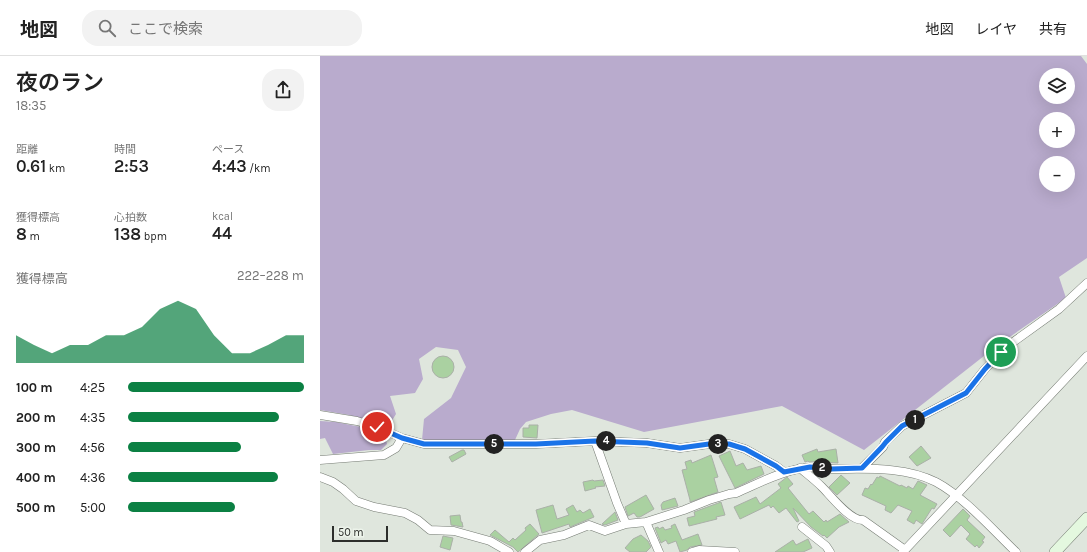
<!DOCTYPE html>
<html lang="ja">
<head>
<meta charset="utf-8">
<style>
  :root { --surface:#fff; --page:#f2f2f2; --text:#222; --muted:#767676; --line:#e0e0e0; --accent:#0b8043 }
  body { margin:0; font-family:Karla,"Noto Sans JP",sans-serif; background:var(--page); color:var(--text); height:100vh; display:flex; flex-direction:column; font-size:15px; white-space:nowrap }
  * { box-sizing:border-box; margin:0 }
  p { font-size:13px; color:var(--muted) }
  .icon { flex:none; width:22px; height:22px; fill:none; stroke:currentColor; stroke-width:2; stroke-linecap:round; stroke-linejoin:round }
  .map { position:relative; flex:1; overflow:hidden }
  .drawer { display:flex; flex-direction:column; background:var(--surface); width:320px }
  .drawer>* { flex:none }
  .buttons { position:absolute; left:719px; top:12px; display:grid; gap:8px }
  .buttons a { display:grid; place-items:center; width:36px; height:36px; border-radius:50%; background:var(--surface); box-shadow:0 4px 16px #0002; font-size:20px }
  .scale { position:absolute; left:12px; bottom:10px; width:56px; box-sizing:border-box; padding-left:4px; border:2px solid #2c2e2b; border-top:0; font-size:11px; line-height:14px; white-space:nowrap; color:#2c2e2b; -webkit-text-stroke:3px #ecf3ea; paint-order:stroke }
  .pin { position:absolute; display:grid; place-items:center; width:34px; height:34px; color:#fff; margin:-17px; border:2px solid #fff; border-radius:50%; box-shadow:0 1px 4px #0007 }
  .km { position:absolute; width:20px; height:20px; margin:-10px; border-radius:50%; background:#222; color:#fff; font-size:11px; line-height:20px; text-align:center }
  .round { display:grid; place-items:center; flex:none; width:42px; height:42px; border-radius:16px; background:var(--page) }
  .summary { display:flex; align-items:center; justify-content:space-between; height:68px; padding:0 16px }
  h1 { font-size:22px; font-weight:600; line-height:30px }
  .metrics { display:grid; grid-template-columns:repeat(3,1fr); gap:6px; height:68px; padding:4px 16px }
  .metrics div { display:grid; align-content:center }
  .metrics b { font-size:17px; font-weight:600 }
  .metrics small { font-size:11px; font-weight:400 }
  .metrics p { font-size:11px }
  .chart { height:112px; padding:8px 16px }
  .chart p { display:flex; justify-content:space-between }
  .chart svg { width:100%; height:72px; margin-top:4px; fill:var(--accent); opacity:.7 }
  ul { padding:0 16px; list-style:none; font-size:13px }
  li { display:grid; grid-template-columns:64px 48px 1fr; align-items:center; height:30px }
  li i { height:10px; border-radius:5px; background:var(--accent) }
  header { display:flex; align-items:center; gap:24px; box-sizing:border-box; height:56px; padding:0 20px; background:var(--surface); border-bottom:1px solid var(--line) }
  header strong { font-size:19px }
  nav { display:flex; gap:22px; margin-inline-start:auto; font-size:14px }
  .search { width:280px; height:36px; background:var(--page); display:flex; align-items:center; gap:10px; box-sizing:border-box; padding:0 14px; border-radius:16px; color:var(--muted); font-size:15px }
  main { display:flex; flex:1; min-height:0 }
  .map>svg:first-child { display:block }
  .green { fill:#b9abcd; fill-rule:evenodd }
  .building { fill:#aad1a1; stroke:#aab0a8 }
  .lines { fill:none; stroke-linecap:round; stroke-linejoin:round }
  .street-casing { stroke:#757b73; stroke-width:9 }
  .secondary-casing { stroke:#757b73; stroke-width:12 }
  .street { stroke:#fff; stroke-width:8 }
  .secondary { stroke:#e4f8df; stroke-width:11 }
  .route-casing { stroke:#fff; stroke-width:8 }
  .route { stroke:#1a73e8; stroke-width:5 }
</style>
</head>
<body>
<header>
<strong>地図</strong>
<div class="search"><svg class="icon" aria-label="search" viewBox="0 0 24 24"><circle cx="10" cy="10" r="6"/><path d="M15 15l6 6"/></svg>ここで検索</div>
<nav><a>地図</a><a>レイヤ</a><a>共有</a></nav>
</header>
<main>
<section class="drawer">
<div class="summary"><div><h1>夜のラン</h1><p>18:35</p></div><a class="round"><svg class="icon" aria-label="share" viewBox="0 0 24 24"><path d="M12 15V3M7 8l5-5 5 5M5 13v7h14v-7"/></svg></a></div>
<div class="metrics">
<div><p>距離</p><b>0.61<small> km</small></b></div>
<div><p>時間</p><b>2:53</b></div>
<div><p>ペース</p><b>4:43<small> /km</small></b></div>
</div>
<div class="metrics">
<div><p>獲得標高</p><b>8<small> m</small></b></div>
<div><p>心拍数</p><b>138<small> bpm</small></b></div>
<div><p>kcal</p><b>44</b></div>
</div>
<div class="chart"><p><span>獲得標高</span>222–228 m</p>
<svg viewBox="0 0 160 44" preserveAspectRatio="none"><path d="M0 44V27L10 33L20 38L30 33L40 33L50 27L60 27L70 22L80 11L90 6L100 11L110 27L120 38L130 38L140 33L150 27L160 27V44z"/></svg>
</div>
<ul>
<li><b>100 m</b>4:25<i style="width:100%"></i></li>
<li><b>200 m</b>4:35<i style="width:86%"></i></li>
<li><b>300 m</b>4:56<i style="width:64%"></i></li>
<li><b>400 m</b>4:36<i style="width:85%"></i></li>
<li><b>500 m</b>5:00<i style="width:61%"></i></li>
</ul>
</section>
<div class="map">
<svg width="767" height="496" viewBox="0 0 767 496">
  <rect width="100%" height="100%" fill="#dfe6dd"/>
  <path class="green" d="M 0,0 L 761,0 L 767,8 L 767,202 L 739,221 L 746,242 L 678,289 L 544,394 L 462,350 L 324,376 L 252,354 L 231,358 L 206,366 L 200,373 L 195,384 L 102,384 L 104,363 L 131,342 L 146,311 L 138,294 L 116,291 L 99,303 L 103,323 L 95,337 L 70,340 L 76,358 L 68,371 L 29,359 L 0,354 ZM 726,19 L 748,19 L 748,41 L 726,41 ZM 726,63 L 748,63 L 748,85 L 726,85 ZM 726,107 L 748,107 L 748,129 L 726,129 Z
    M 0,365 L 16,366 L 51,373 L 65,380 L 67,388 L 61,394 L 49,394 L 13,398 L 5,382 L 0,383 Z"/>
  <path class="building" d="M112 311a11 11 0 1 1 22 0a11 11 0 1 1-22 0Z
    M 209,369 L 218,369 L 217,382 L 203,381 L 203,372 L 209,372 Z
    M 601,390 L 611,402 L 597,410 L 589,401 Z
    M 497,393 L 498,396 L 516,393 L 518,407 L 501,406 L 502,405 L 489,406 L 488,405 L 485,406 L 482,399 Z
    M 142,394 L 144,394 L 146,398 L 132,406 L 129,401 Z
    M 410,395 L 416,410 L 423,407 L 427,414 L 441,410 L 444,418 L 415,432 L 399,400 Z
    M 391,399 L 398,421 L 394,422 L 398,436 L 370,446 L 370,444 L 362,414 L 367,413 L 365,406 L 371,404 L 372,407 Z
    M 521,419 L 530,427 L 517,439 L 509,431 Z
    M 560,420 L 580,430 L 581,429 L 587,432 L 588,430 L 593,433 L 598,425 L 607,429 L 600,439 L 617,448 L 614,453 L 612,452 L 602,468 L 596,464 L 594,468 L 587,464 L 592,455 L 578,449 L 571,457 L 565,454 L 566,450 L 542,439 L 545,432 L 548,433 L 551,428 L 552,429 L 557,421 L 559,422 Z
    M 467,421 L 473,428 L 468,432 L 489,458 L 493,455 L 504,466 L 506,464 L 507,466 L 520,458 L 529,466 L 519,471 L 507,482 L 504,479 L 503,480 L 491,471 L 473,452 L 479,465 L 477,466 L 466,452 L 459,457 L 453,450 L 451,452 L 449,449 L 420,463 L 414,451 L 436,441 L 440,448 L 461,432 L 458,428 Z
    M 273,424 L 274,425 L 283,424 L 285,430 L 275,431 L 276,432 L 265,435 L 263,426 Z
    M 326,439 L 334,453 L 320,461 L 317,461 L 314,457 L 308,460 L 305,451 Z
    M 355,442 L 358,450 L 342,454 L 341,449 L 343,446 Z
    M 401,446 L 405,459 L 396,461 L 397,463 L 369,470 L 367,462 L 375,460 L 374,456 Z
    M 233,449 L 237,463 L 249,459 L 246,453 L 253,449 L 257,456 L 260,454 L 263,457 L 270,453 L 274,461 L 250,471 L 249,468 L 222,477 L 216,454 Z
    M 643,453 L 650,460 L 647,464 L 665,481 L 662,485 L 664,486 L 659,492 L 657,489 L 655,491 L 646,483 L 650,478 L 641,469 L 630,481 L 623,474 Z
    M 295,456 L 298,464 L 285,469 L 282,468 Z
    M 140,459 L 141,466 L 142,466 L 143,471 L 131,469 L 130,460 Z
    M 210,468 L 219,478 L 198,496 L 193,491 L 170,479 L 175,474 L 189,486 L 193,482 L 195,484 L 206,474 L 205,472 Z
    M 355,468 L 362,484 L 378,478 L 382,489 L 370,491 L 367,494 L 360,496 L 356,485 L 348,488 L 346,484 L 341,487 L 335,472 L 338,471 L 339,473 L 343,471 L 345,474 L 352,472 L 351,470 Z
    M 321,479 L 328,485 L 331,491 L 326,496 L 310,496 L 305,492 L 313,483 Z
    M 123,480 L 133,482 L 130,494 L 120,491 Z
    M 488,483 L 492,492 L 483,496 L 455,496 L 473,484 L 476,489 Z"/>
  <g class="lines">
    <g class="street-casing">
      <path id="street" d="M 0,359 L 37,365 L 57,371 L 82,382 L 104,388 L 216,388 L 275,385 L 327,387 L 360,392 L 389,388 L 409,388 L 425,393 L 456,410 L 464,416
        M 275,385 L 297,447 L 306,468
        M 0,404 L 64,399 L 76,392 L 82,382
        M 480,412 C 487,418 495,424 502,431 C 511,440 530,465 543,464 L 585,494
        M 542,412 L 563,391 L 565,386 L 582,370 L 646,337 L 665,313 L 685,292 L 739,253 L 767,227
        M 0,421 L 13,426 L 23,433 L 36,445 L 54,451 L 85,457 L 98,464 L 110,474 L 134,475 L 170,485 L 189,496
        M 326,466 L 339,496
        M 482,471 L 506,490 L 510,496
        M 205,496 L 220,484 L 244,479 L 269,469 L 285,475 L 306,468 L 326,466 L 364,454 L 389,444 L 409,438 L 416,437 C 437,428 457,417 478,413 C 490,410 500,412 512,413 C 546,413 584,410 616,426 C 644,441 673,474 696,496
        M 372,496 L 379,494 L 415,496
        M 583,496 L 767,300"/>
    </g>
    <g class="secondary-casing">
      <path id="secondary" d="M 735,496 L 767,462"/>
    </g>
    <use href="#street" class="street"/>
    <use href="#secondary" class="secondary"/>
  </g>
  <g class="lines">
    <g class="route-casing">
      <path id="route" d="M 57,371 L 82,382 L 104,388 L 216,388 L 275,385 L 327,387 L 360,392 L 389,388 L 409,388 L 425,393 L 456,410 L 464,416 L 490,411 L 511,413 L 542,412 L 562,391 L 566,386 L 582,370 L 646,337 L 665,313 L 681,296"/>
    </g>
    <use href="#route" class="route"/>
  </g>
</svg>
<div class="buttons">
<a><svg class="icon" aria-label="layers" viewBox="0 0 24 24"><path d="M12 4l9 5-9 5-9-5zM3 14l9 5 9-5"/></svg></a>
<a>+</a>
<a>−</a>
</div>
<div class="scale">50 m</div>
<div class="pin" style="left:681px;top:296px;background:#1e9e55"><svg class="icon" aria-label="arrive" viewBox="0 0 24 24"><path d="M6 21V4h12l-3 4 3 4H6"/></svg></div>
<div class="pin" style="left:57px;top:371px;background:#d93025"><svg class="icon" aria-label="check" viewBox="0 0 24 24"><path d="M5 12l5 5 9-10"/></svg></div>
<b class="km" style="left:595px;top:364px">1</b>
<b class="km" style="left:502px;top:412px">2</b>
<b class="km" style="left:398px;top:388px">3</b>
<b class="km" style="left:286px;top:385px">4</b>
<b class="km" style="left:174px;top:388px">5</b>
</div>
</main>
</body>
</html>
